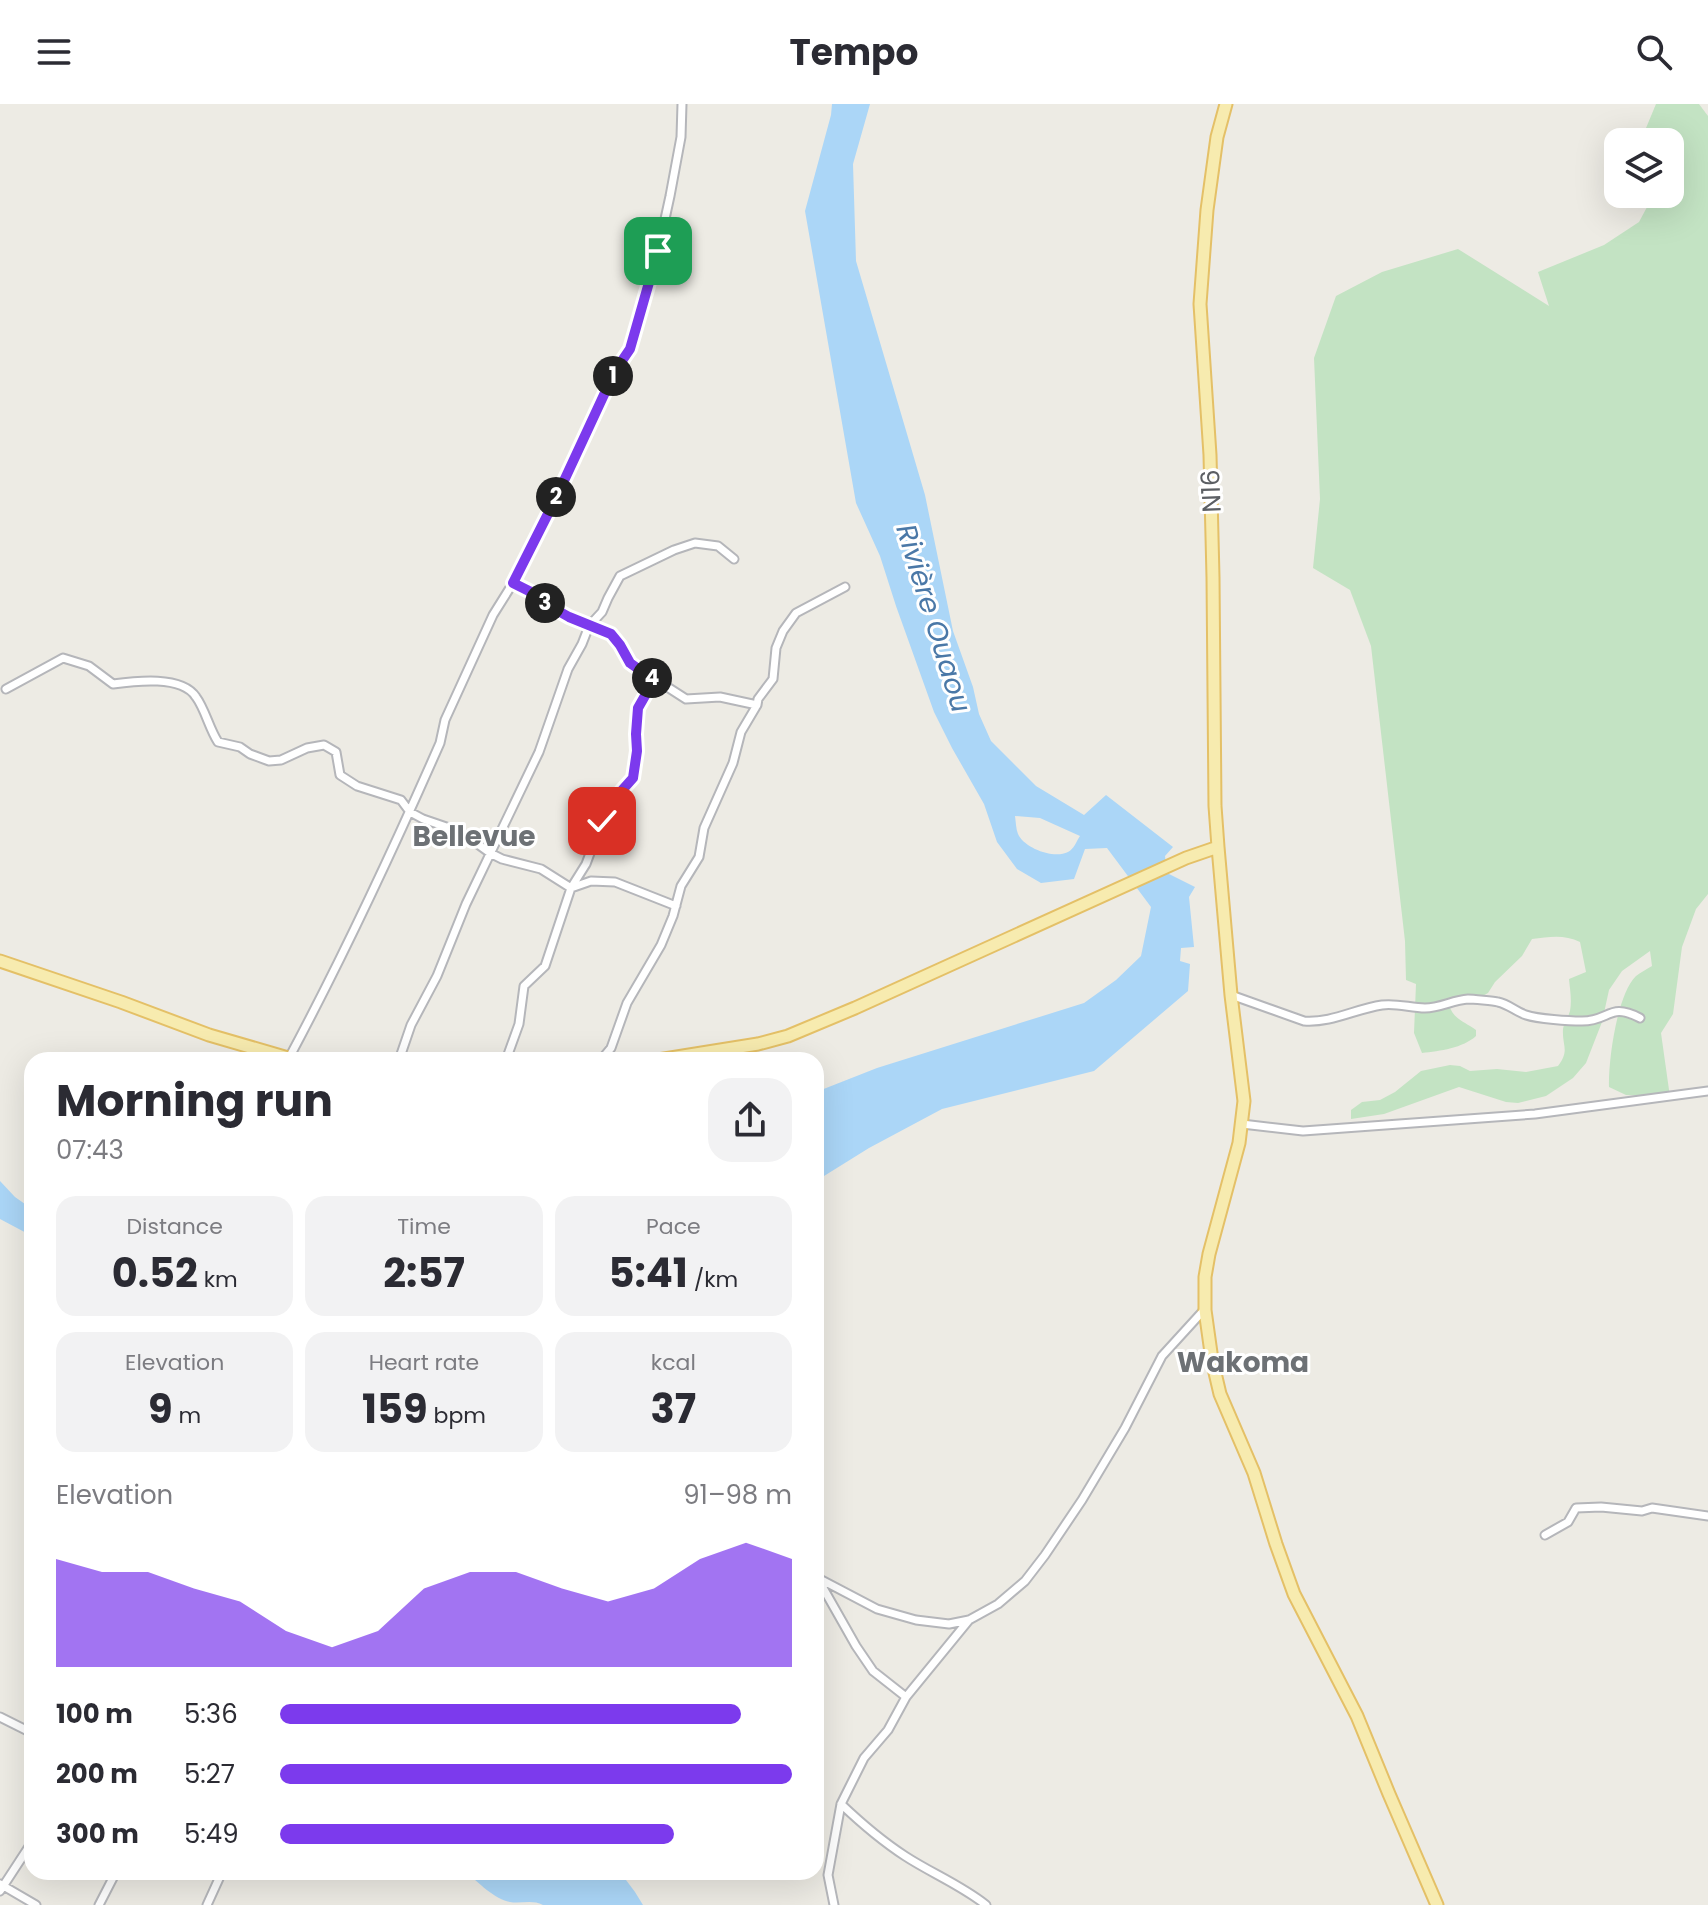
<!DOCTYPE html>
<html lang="en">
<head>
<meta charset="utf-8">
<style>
  :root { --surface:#fff; --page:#f2f2f3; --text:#2b2b33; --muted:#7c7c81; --accent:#7c3aed }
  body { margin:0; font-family:Poppins,sans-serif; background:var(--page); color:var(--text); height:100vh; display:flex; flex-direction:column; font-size:30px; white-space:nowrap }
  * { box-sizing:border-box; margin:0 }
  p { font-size:26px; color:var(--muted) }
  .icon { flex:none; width:44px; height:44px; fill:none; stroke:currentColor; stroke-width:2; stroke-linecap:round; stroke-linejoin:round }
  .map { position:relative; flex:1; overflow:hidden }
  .details { position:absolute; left:24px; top:948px; width:800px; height:828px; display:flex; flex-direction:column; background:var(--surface); border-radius:24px; box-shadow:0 8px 32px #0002 }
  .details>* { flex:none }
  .fabs { position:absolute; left:1604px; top:24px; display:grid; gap:16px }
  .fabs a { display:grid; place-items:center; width:80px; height:80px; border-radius:16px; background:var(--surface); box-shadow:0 8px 32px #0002; font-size:40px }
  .pin { position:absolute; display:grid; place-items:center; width:68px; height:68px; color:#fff; margin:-34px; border-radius:16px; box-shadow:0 4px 12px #0006 }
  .km { position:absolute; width:40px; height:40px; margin:-20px; border-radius:50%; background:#222; color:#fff; font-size:22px; line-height:40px; text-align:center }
  .round { display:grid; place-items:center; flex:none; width:84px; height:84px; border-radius:24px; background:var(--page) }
  .summary { display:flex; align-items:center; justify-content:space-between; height:136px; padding:0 32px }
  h1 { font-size:44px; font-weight:700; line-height:60px }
  .stats { display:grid; grid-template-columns:repeat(3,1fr); gap:12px; height:136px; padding:8px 32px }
  .stats div { display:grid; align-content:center; border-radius:20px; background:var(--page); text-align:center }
  .stats b { font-size:40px; font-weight:700 }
  .stats small { font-size:22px; font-weight:400 }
  .stats p { font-size:22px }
  .chart { height:224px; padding:16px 32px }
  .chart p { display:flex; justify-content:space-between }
  .chart svg { width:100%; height:144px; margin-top:8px; fill:var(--accent); opacity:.7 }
  ul { padding:0 32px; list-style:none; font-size:26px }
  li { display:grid; grid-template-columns:128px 96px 1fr; align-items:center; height:60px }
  li i { height:20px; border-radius:10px; background:var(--accent) }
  header { display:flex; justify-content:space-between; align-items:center; height:104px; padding:0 32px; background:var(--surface); font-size:36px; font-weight:700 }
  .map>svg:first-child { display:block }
  .green { fill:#c3e3c3 }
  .water { fill:#abd6f7; fill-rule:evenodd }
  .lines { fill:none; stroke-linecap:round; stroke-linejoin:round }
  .minor-casing { stroke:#b5b6ba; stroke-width:11 }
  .primary-casing { stroke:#e4c067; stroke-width:15 }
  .minor { stroke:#fff; stroke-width:7 }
  .primary { stroke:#f7ebaf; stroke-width:11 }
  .route-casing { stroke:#fff; stroke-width:16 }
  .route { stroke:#7c3aed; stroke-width:10 }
  .labels { text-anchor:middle; stroke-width:6; stroke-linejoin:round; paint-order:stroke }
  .street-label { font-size:26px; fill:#5c5f63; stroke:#fff }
  .water-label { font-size:28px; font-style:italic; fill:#4a78a7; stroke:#fff }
  .neighbourhood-label { font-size:28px; font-weight:bold; fill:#6d7175; stroke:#fff }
</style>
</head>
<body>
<header><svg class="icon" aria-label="menu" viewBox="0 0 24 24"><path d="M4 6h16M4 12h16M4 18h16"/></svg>Tempo<svg class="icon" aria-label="search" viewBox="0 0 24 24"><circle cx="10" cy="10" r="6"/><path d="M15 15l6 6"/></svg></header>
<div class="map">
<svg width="1708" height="1801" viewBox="0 0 1708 1801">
  <rect width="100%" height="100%" fill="#edebe4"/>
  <path class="green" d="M 1656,0 L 1699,0 L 1708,12 L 1708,790 L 1696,805 L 1682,843 L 1673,910 L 1661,929 L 1670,993 L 1626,991 L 1609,983 C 1608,958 1617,890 1636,872 C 1641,868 1647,865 1652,862 L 1650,847 L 1622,867 L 1609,886 L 1602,918 L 1586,959 L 1573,974 L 1546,992 L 1518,999 L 1506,998 L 1459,983 L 1384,1010 L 1351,1015 L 1351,1006 L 1362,998 L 1380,996 L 1395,988 L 1421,967 L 1450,961 L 1460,962 L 1470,967 L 1497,965 L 1526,968 L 1558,962 C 1570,946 1562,942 1563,925 C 1564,918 1568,914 1570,907 C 1572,896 1570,886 1569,875 L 1586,868 L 1580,838 C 1564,830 1549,833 1532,835 L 1522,852 L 1495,878 L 1488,889 L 1475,896 L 1449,901 C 1453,915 1465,918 1476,926 L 1476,932 C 1463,944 1440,947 1422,949 L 1414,929 L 1416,880 L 1406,876 L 1405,837 L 1371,542 L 1350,486 L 1313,464 L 1320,395 L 1314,254 L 1336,192 L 1382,168 L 1458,145 L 1549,202 L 1538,168 L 1604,141 L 1639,118 L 1654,90 L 1670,90 L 1670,38 L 1650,38 L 1646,24 Z"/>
  <path class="water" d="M 832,0 L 870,0 L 853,60 L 856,157 L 925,391 L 953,527 L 973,583 L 979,610 L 991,637 L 1036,682 L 1084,711 L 1106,691 L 1173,743 L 1165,752 L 1167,769 L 1195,783 L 1189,793 L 1194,843 L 1181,844 L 1180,857 L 1190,860 L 1188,887 L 1094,967 L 942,1005 L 869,1044 L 816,1077 L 816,988 L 877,964 L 1084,899 L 1116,876 L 1141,852 L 1151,803 L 1107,744 L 1085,745 L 1074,775 L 1041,779 L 1017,765 L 997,738 L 984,700 L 952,644 L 934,608 L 896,502 L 880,452 L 856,399 L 805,107 L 831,11 ZM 1015,712 L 1040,714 L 1080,732 C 1076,738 1074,745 1068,748 C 1054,755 1027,745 1019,732 C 1016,727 1016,719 1015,712 Z
    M 0,1077 L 15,1093 L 32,1105 L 32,1132 L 0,1115 Z
    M 466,1768 L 620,1768 L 635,1788 L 643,1801 L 543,1801 C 532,1795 521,1800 510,1798 C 494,1795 478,1778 466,1768 Z"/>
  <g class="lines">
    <g class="minor-casing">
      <path id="minor" d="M 513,479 L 533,489 L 546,500 L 569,513 L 611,530 L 620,541 L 630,559 L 686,595 L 720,593 L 757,601
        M 6,585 L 63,554 L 89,562 L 113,580 C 135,577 182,571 196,593 C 205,605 209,624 218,638 L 240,643 L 250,650 L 269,657 L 281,656 L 307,644 L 324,641 L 336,648 L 340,671 L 357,682 L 401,696 L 410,708 L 423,715 L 461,728 L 490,749 L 502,755 L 541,765 L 571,784 L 591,777 L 615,778 L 676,802
        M 1231,891 L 1304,917 C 1332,919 1355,905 1382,901 C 1397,899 1411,904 1425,904 C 1440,904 1453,896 1468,895 C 1472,895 1494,897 1498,898 C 1508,900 1517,908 1526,911 C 1538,915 1569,917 1582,917 C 1610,917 1609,898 1640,914
        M 289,954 C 344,851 393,746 440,639 L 445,616 L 493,511 L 513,479 L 556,394 L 615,267 L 630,245 L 658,147 L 670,92 L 681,33 L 682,0
        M 399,956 L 411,921 L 437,872 L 466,800 L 539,648 L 568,565 L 582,540 L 589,522 L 602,508 L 608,494 L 620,472 L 674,446 L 695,439 L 718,442 L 734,455
        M 506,956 L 519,920 L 524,882 L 545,862 L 571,784 L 586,760 L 602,717 L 616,693 L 633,674 L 637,647 L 636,630 L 638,604 L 654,576
        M 601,956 L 611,944 L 627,899 L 661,841 L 673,812 L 681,782 L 699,753 L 704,724 L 733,659 L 741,628 L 757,601 L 758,595 L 773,575 L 776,544 L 783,527 L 796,509 L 845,483
        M 1242,1020 L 1303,1027 L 1535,1010 L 1708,987
        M 1545,1431 L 1568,1418 L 1576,1404 L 1601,1403 L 1642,1407 L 1652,1404 L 1708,1412
        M 816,1473 L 877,1505 L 916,1516 L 949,1520 L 969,1516 L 998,1500 L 1025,1477 L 1045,1451 L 1082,1396 L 1125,1324 L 1162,1252 L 1204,1206
        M 818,1475 L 856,1542 L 873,1567 L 906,1593
        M 0,1613 L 32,1629
        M 841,1700 C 861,1719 882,1737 905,1752 C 931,1769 961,1781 986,1801
        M 0,1780 L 36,1801
        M 0,1787 L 32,1738
        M 99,1801 L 116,1768
        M 207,1801 L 222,1768
        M 834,1801 L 828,1771 L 841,1700 L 864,1654 L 888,1626 L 906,1593 L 969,1516"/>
    </g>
    <g class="primary-casing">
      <path id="primary" d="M 1218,743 L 1231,891 L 1244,997 L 1239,1039 L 1209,1150 L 1205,1173 L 1205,1206 L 1212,1256 L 1220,1290 L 1254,1369 L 1276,1440 L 1294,1490 L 1357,1612 L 1389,1690 L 1437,1801
        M 0,857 L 121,898 L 209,931 L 295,956
        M 658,956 L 758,940 L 788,932 L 855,904 L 1186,754 L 1218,743 L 1215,702 L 1213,473 L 1210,351 L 1200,200 L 1207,106 L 1217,33 L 1226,0"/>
    </g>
    <use href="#minor" class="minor"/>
    <use href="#primary" class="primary"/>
  </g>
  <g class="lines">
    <g class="route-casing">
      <path id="route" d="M 602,717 L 616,693 L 633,674 L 637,647 L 636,630 L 638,604 L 654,576 L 630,559 L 620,541 L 611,530 L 569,513 L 546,500 L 533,489 L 513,479 L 556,394 L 615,267 L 630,245 L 658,147"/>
    </g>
    <use href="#route" class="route"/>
  </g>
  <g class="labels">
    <g class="street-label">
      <text transform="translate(1211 387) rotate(-92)" y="9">N16</text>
    </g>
    <g class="water-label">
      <text transform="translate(934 514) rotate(73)" y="10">Rivière Ouaou</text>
    </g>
    <g class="neighbourhood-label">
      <text x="474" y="742">Bellevue</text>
      <text x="1243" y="1268">Wakoma</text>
    </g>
  </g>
</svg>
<div class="fabs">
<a><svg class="icon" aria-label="layers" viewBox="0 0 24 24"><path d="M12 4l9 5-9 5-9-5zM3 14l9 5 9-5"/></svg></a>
</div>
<div class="pin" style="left:658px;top:147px;background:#1e9e55"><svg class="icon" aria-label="arrive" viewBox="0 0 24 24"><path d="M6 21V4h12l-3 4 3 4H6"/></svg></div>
<div class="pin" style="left:602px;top:717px;background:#d93025"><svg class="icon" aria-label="check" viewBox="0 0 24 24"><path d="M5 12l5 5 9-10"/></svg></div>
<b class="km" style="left:613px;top:272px">1</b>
<b class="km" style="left:556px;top:393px">2</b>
<b class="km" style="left:545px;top:499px">3</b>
<b class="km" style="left:652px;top:574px">4</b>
<section class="details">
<div class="summary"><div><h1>Morning run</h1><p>07:43</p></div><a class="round"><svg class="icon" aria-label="share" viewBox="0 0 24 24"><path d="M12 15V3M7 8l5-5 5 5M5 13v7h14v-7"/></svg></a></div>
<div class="stats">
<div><p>Distance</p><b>0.52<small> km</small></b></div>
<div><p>Time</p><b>2:57</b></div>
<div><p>Pace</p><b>5:41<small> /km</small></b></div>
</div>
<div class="stats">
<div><p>Elevation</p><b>9<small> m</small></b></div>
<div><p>Heart rate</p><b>159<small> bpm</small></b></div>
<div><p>kcal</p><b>37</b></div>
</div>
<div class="chart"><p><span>Elevation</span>91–98 m</p>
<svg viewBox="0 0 160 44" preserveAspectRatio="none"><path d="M0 44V11L10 15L20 15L30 20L40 24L50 33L60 38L70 33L80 20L90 15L100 15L110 20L120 24L130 20L140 11L150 6L160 11V44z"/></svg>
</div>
<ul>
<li><b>100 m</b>5:36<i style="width:90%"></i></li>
<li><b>200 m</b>5:27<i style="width:100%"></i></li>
<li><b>300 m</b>5:49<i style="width:77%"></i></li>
</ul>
</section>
</div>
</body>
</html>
